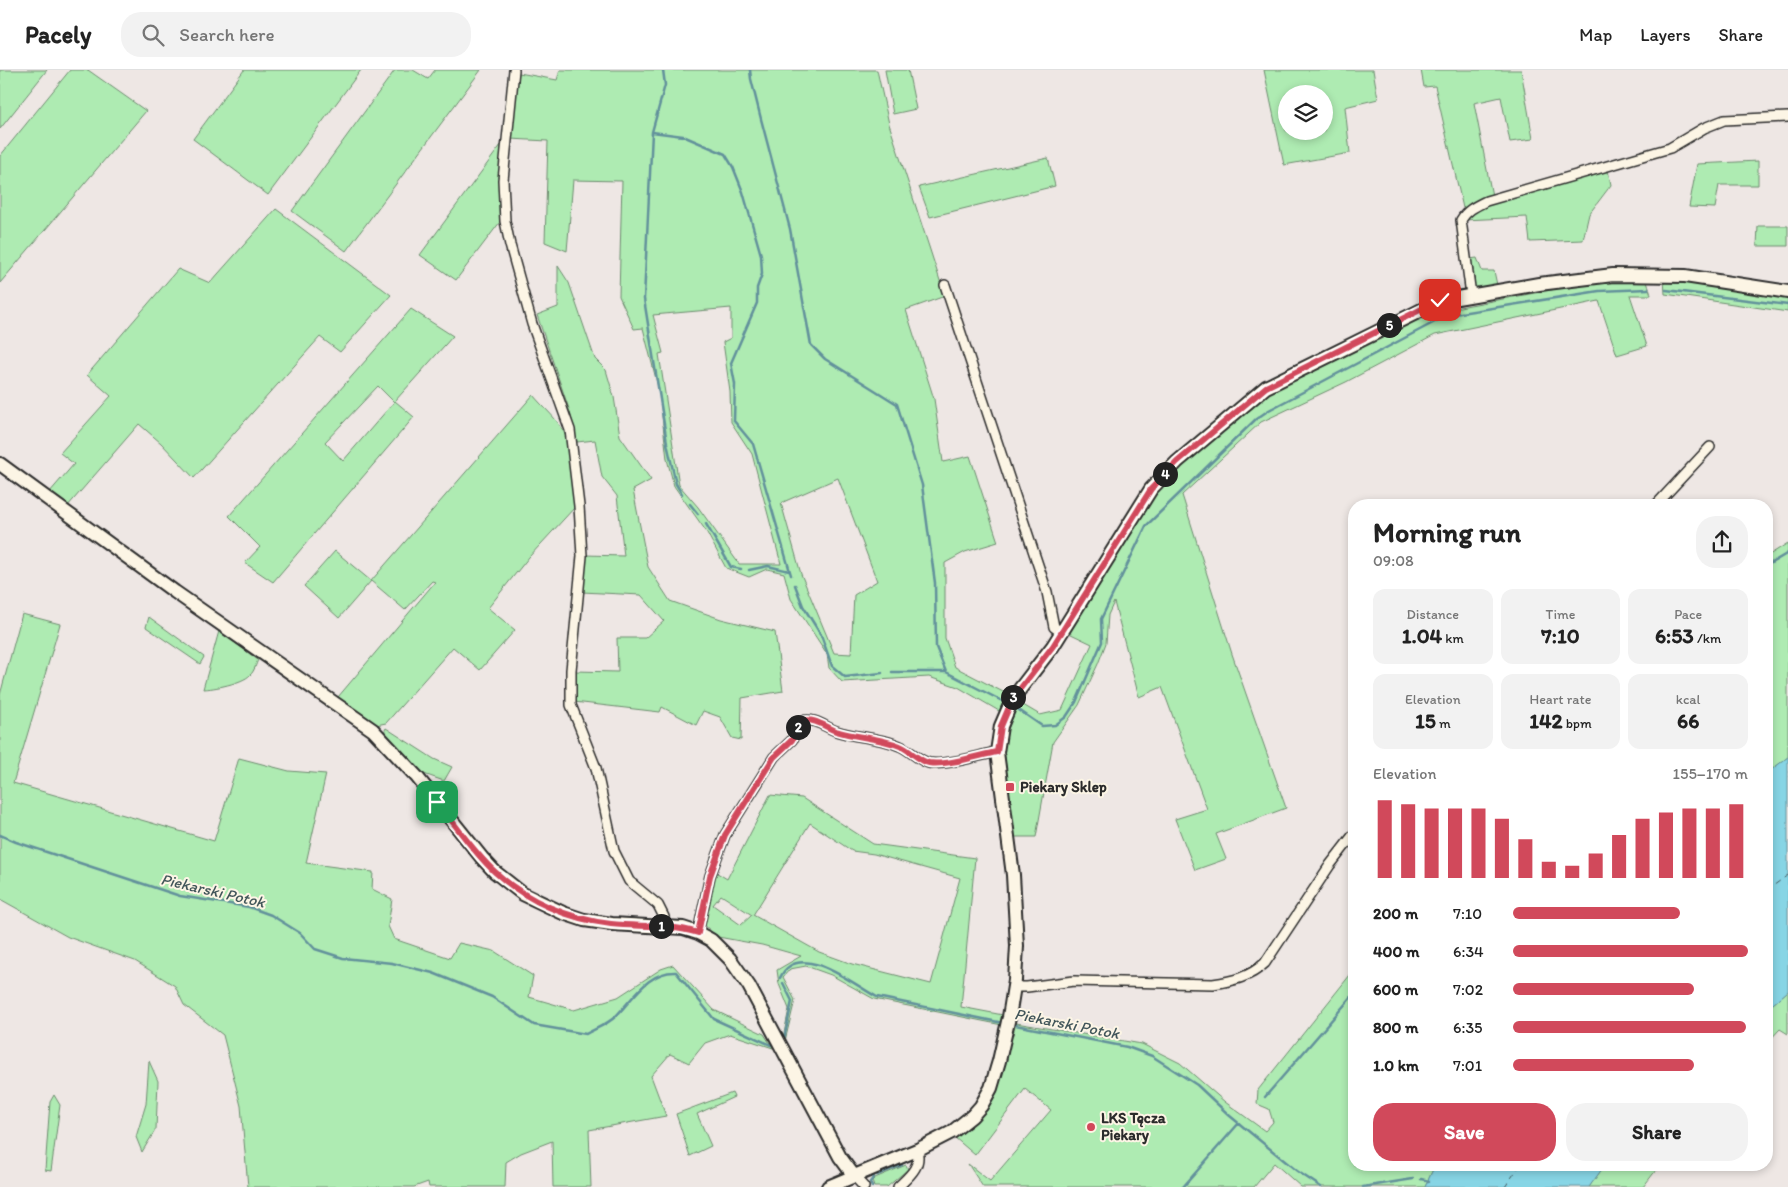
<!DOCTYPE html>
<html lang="en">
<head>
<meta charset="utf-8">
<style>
  :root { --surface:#fff; --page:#f2f2f2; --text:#222; --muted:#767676; --line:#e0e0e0; --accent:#d1495b }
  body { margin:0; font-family:Itim,sans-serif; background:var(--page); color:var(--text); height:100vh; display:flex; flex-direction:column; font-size:19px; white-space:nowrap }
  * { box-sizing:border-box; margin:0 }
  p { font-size:16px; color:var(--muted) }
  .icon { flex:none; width:28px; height:28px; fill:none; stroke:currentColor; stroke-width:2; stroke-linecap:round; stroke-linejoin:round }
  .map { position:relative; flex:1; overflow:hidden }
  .drawer { position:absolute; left:1348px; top:429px; width:425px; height:672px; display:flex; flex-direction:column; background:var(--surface); border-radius:20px; box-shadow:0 2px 8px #0003 }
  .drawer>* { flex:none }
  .buttons { position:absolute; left:1278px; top:15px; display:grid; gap:10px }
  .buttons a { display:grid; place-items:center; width:55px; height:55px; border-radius:50%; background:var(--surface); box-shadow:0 2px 8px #0003; font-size:25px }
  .pin { position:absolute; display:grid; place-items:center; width:42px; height:42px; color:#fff; margin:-21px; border-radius:10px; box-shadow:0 2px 8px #0006 }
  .km { position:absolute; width:25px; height:25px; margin:-12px; border-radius:50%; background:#222; color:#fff; font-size:14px; line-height:25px; text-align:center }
  .round { display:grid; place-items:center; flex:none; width:52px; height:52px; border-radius:20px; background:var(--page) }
  .summary { display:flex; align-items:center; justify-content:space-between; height:85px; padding:0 25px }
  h1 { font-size:28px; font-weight:700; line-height:38px }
  .metrics { display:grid; grid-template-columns:repeat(3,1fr); gap:8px; height:85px; padding:5px 25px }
  .metrics div { display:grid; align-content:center; border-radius:12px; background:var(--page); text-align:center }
  .metrics b { font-size:21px; font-weight:700 }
  .metrics small { font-size:14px; font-weight:400 }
  .metrics p { font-size:14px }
  .chart { height:140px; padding:10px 25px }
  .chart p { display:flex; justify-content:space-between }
  .chart svg { width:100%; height:90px; margin-top:5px; stroke:var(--accent); stroke-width:6 }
  .button { display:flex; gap:10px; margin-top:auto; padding:10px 25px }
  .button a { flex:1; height:58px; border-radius:20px; background:var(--accent); color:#fff; font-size:20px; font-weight:700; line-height:58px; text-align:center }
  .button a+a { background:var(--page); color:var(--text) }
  ul { padding:0 25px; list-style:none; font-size:16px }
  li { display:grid; grid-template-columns:80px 60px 1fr; align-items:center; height:38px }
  li i { height:12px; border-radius:6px; background:var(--accent) }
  header { display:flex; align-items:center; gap:30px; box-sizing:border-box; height:70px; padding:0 25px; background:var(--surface); border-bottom:1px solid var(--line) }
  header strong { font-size:24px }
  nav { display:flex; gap:28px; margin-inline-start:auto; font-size:18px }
  .search { width:350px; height:45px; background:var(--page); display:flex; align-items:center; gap:12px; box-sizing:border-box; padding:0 18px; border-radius:20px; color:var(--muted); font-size:19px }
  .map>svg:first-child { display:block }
  .green { fill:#aeebb2; stroke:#6c8b6e; fill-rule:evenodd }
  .water { fill:#87d5e5; stroke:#62919b }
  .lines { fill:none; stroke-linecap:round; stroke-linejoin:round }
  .stream { stroke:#62919b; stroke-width:2.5 }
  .ferry { stroke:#42565a; stroke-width:1; stroke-dasharray:6 5; stroke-linecap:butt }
  .street-casing { stroke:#2b2b2b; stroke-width:12 }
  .secondary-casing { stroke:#2b2b2b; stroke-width:16 }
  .street { stroke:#fcf5e5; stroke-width:9 }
  .secondary { stroke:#fcf5e5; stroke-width:12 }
  .route-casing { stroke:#fff; stroke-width:10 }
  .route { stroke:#d1495b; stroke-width:6 }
  .poi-dot { fill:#d1495b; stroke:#fcf5e5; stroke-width:2 }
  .labels { text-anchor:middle; stroke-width:4; stroke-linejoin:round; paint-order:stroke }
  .poi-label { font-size:15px; font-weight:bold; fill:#2b2b2b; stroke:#fcf5e5; text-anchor:start }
  .water-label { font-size:16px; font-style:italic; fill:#42565a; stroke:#fcf5e5 }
</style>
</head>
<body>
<header>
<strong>Pacely</strong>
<div class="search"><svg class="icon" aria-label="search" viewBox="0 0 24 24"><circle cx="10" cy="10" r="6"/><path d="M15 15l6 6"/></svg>Search here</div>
<nav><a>Map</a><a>Layers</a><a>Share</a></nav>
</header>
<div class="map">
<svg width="1788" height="1117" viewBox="0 0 1788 1117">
  <rect width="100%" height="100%" fill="#eee7e4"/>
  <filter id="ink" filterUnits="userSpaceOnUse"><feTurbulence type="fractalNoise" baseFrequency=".02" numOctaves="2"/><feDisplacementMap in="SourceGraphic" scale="10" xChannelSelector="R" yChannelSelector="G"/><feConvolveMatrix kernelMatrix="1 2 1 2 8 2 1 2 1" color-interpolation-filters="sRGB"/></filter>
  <g filter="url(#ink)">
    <path class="green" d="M 0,0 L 47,0 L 0,59 Z
      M 70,0 L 88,0 L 146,41 L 0,213 L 0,86 Z
      M 244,0 L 361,0 L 268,125 L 193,69 Z
      M 395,0 L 413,0 L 428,9 L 435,0 L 481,0 L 346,181 L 292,141 Z
      M 560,0 L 877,0 L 889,54 L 945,226 L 906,240 L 934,329 L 943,392 L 970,386 L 998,472 L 965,482 L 945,493 L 945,568 L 955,597 L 1007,624 L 999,641 L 958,617 L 929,607 L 842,612 L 829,598 L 827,584 L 791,529 L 784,503 L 767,499 L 749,507 L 726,498 L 706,461 L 674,416 L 667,389 L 659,321 L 643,258 L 634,259 L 619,226 L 622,111 L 573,110 L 567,181 L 545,172 L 548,71 L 510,69 L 519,3 L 557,10 ZM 731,238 L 731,268 L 723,272 L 730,322 L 731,352 L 752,384 L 781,494 L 739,494 L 698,437 L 679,415 L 659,284 L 663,283 L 653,245 ZM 838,408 L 877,511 L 854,525 L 851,584 L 834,583 L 801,504 L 781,433 Z
      M 885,0 L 908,0 L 916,39 L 893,44 Z
      M 1264,0 L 1373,0 L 1378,29 L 1345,37 L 1350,83 L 1284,95 ZM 1286,24 L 1324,24 L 1324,61 L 1286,61 Z
      M 1421,0 L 1521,0 L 1533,69 L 1510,72 L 1501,27 L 1474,33 L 1492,126 L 1463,138 L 1435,16 L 1424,17 Z
      M 501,75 L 500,152 L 456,210 L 420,185 Z
      M 1048,88 L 1055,116 L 930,147 L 919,117 Z
      M 1758,91 L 1758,115 L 1719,115 L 1715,138 L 1689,137 L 1697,94 Z
      M 1608,100 L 1611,115 L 1589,144 L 1583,170 L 1530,172 L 1527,147 L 1464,150 L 1472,141 L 1487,134 Z
      M 276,139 L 391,225 L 340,282 L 320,267 L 194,408 L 161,373 L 139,354 L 67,437 L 49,423 L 74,394 L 60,383 L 111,326 L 87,305 L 178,199 L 210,213 Z
      M 1758,156 L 1788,156 L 1788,176 L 1757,176 Z
      M 1477,188 L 1482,201 L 1494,201 L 1497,215 L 1473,218 L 1470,189 Z
      M 558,196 L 569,213 L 595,289 L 606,300 L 614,327 L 620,366 L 651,410 L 633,420 L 648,497 L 670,531 L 721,549 L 775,562 L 783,621 L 742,628 L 741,670 L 732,668 L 720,647 L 703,641 L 696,655 L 662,637 L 660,642 L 574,632 L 575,601 L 618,602 L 617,568 L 645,568 L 664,551 L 641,525 L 582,522 L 585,485 L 624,486 L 617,426 L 602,407 L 595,370 L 577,372 L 570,342 L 537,245 L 558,237 Z
      M 1646,208 L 1651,225 L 1630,225 L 1647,276 L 1617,285 L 1599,231 L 1435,265 L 1346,312 L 1261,352 L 1182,425 L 1232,584 L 1286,738 L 1216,764 L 1226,789 L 1195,800 L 1175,749 L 1207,739 L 1162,617 L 1139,627 L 1114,532 L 1108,545 L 1106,573 L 1098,594 L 1079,635 L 1053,672 L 1036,767 L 1015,767 L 1004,681 L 1007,662 L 1018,632 L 1040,645 L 1062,640 L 1092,574 L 1069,563 L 1157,420 L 1215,364 L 1273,319 L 1337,286 L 1341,288 L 1367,274 L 1365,272 L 1433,242 L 1599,211 Z
      M 1664,209 L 1788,227 L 1788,242 L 1665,224 Z
      M 411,239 L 453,266 L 395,331 L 414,347 L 273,512 L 245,493 L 260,477 L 229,446 ZM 378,316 L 394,332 L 343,391 L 325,372 Z
      M 533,325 C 542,336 554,346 561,357 C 574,377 574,414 575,437 L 529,487 L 488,538 L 515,560 L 480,600 L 453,577 L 386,653 L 376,655 L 338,627 L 435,512 L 432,511 L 405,540 L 371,511 L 339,548 L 304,516 L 335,481 L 371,511 Z
      M 1788,473 L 1788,687 L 1766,704 L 1766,487 Z
      M 22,544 L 60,554 L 13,713 L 214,771 L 239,688 L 289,701 L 326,704 L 306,793 L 373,802 L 372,819 L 392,829 L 388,856 L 394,869 L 450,888 L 459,873 L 494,881 L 533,906 L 529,927 L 574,940 L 618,927 L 661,899 L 673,895 L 714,940 L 764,964 L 773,978 L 730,964 L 705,973 L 689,993 L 670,984 L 651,1006 L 666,1046 L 589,1060 L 591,1117 L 553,1117 L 552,1071 L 521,1083 L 506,1092 L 505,1117 L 429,1117 L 428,1112 L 414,1117 L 248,1117 L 241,1036 L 223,965 L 184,935 L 175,916 L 135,891 L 68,867 L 0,829 L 0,625 Z
      M 149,547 L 204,587 L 200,594 L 146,557 Z
      M 219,561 L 258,590 C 256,594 254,602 250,605 C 243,613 213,619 203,619 Z
      M 386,658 L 434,689 L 452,697 L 444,711 L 421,703 L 383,664 Z
      M 770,725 L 802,728 L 873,774 L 975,788 L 961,937 L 1003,945 L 1002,955 L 874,929 L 831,905 L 806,896 L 790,899 L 783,907 L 795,930 L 785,971 L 783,968 L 789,939 L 779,914 L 777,900 L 801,886 L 762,875 L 718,867 L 704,855 L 714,801 L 727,809 ZM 810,753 L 852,781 L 874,784 L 960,808 L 931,914 L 852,894 L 819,882 L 753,845 ZM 721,825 L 752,845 L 741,855 L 713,835 Z
      M 1354,900 L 1354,1095 L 1435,1095 L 1425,1117 L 1301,1117 L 1274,1093 L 1254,1117 L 983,1117 L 968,1094 L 990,1111 L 1051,1040 L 1025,1019 L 975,1085 L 954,1067 L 998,1014 L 1016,953 L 1142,974 L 1180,993 L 1225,1032 L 1265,1061 L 1273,1052 L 1269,1039 L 1257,1034 L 1258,1020 Z
      M 1788,921 L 1788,964 L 1780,959 L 1766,974 L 1766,940 Z
      M 149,991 L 158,1011 L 156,1059 L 142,1082 L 136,1067 L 146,1034 Z
      M 732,1023 L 734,1027 L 697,1044 L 711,1076 L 690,1086 L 676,1044 Z
      M 54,1025 L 60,1035 L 51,1101 L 45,1100 L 50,1032 Z
      M 906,1095 L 908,1099 L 887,1117 L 874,1117 L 872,1111 L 875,1108 Z
      M 1605,1095 L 1660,1095 L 1643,1117 L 1589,1117 Z"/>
    <path class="water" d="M 1788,687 L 1788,921 L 1766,940 L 1766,704 Z
      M 1435,1095 L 1605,1095 L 1589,1117 L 1425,1117 Z"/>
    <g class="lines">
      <path class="stream" d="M 663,0 L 665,15 L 652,62 L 644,229 L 667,373 L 676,414 L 682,424
        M 750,0 L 751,9 L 761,49 L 790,159 L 811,275 L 825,289 L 897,334 L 922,415 L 935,513 L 936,577 L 946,602
        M 652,62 L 683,66 L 725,84 L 733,97 L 743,122 L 761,185 L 762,204 L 757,218 L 757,233 L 731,293 L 735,314 L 734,351 L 753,374 L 791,505
        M 1666,220 L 1788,235
        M 690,434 L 698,444
        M 706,454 L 731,497 L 741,499
        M 1766,496 L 1788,483
        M 749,500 L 768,496 L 789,501
        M 795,515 L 803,536 L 821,565 L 832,596 L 845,607 L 882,603
        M 892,602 L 946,602 L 1006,633
        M 1013,636 L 1042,656 L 1055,655 L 1066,647 L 1076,632 L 1102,572 L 1101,549 L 1146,456 L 1256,349 L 1269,340 L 1448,245 L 1599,221 L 1648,219
        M 0,765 L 16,772 L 180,826 L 249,837 L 271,845 L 300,863 L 315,879 L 343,888 L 392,893 L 433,903 L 492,927 L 534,955 L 586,964 C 595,959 608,954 616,946 C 633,929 648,901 676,902 L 714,949 L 771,975
        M 780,908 C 798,868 854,915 877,927 L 1003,953
        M 783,913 L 792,931 L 784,969
        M 1010,954 L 1127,977 L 1152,986 L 1197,1015 L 1230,1046 L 1297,1101 L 1321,1117
        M 1265,1027 L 1354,924
        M 877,1105 L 902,1095
        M 1421,1109 L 1429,1111
        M 872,1117 L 870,1112 L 874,1107
        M 1183,1117 L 1239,1053
        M 1363,1117 L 1413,1109"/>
      <path class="ferry" d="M 1766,821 L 1788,805
        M 1505,1117 L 1520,1095"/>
      <g class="street-casing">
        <path id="street" d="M 514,0 L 503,110 L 505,151 L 510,175 L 532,254 L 570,360 L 579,436 L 582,486 L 571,600 L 571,635 L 596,698 L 614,781 L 629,811 L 658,835 L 664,847 L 665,856
          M 945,215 L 1047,522 L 1054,557 L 1061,562
          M 1471,225 L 1461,150 C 1467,140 1476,136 1486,131 L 1670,78 L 1704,58 L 1724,50 L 1788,47
          M 1656,435 L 1710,377
          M 698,863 L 710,806 L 725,765 L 774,687 L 792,670 L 801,651 C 816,648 823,656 836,661 C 857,668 880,667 900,676 C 910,680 919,691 929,693 C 946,696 980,685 997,682
          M 1014,917 L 1027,917 L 1074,911 L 1213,914 C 1233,911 1250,907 1265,893 L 1330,795 L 1354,764
          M 854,1106 L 864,1117
          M 898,1117 C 908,1107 922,1097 917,1080"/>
      </g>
      <g class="secondary-casing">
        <path id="secondary" d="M 0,394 L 175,522 L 373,660 L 417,707 L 482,788 L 495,802 L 523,824 L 563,843 L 584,850 L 612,854 L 683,858 L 698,863 L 711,870 L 730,889 L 749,916 L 840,1087 L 854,1106
          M 828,1117 L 917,1080 L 952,1062 L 972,1046 L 981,1036 L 991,1018 L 999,991 L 1009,947 L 1015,910 L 1017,876 L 1013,805 L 997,682 L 1001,656 L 1013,628 L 1053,576 L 1151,419 L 1177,392 L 1266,317 L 1440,231 L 1539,214 L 1613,205 L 1685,206 L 1788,222"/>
      </g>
      <use href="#street" class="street"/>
      <use href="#secondary" class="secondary"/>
    </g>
  </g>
  <g class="lines" filter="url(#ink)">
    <g class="route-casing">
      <path id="route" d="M 437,732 C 456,755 473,782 495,802 C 527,831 568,849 611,854 C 641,857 669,854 698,863 L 710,806 L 725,765 L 774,687 L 792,670 L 801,651 C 816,648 823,656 836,661 C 857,668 879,667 900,676 C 910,680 919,691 929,693 C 946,696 980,685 997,682 L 1001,656 L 1013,628 L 1053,576 L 1151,419 L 1177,392 L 1266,317 L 1440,230"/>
    </g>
    <use href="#route" class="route"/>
  </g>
  <g class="poi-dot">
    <rect x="1005" y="712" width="10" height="10" rx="2.5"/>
    <circle cx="1091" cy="1057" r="5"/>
  </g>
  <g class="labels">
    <g class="poi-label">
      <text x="1020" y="722">Piekary Sklep</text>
      <text x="1101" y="1053">LKS Tęcza<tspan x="1101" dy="17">Piekary</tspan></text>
    </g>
    <g class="water-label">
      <text transform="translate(213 820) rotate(13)" y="6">Piekarski Potok</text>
      <text transform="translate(1067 953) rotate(11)" y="6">Piekarski Potok</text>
    </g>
  </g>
</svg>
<div class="buttons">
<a><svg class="icon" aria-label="layers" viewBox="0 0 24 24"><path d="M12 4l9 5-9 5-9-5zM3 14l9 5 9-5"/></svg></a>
</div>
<div class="pin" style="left:437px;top:732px;background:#1e9e55"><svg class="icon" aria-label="arrive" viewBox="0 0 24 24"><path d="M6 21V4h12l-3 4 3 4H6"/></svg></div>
<div class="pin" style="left:1440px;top:230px;background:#d93025"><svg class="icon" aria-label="check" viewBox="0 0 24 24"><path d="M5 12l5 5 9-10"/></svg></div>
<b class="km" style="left:661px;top:856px">1</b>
<b class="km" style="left:798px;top:657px">2</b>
<b class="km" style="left:1013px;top:627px">3</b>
<b class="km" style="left:1165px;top:404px">4</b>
<b class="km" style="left:1389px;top:255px">5</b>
<section class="drawer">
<div class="summary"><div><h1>Morning run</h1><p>09:08</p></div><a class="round"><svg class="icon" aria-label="share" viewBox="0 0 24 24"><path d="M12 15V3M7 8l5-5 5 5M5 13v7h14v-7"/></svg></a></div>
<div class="metrics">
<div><p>Distance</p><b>1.04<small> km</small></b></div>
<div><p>Time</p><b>7:10</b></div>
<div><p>Pace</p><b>6:53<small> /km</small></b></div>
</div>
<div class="metrics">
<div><p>Elevation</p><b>15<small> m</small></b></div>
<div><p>Heart rate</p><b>142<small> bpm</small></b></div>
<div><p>kcal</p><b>66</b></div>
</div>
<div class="chart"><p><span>Elevation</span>155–170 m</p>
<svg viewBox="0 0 160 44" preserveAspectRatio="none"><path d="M5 44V6M15 44V8M25 44V10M35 44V10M45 44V10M55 44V15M65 44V25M75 44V36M85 44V38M95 44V32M105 44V23M115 44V15M125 44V12M135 44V10M145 44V10M155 44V8"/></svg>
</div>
<ul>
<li><b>200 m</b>7:10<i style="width:71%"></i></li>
<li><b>400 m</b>6:34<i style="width:100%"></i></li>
<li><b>600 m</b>7:02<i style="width:77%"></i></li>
<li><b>800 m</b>6:35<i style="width:99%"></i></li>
<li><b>1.0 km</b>7:01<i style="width:77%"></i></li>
</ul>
<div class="button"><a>Save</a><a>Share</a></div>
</section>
</div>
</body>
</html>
